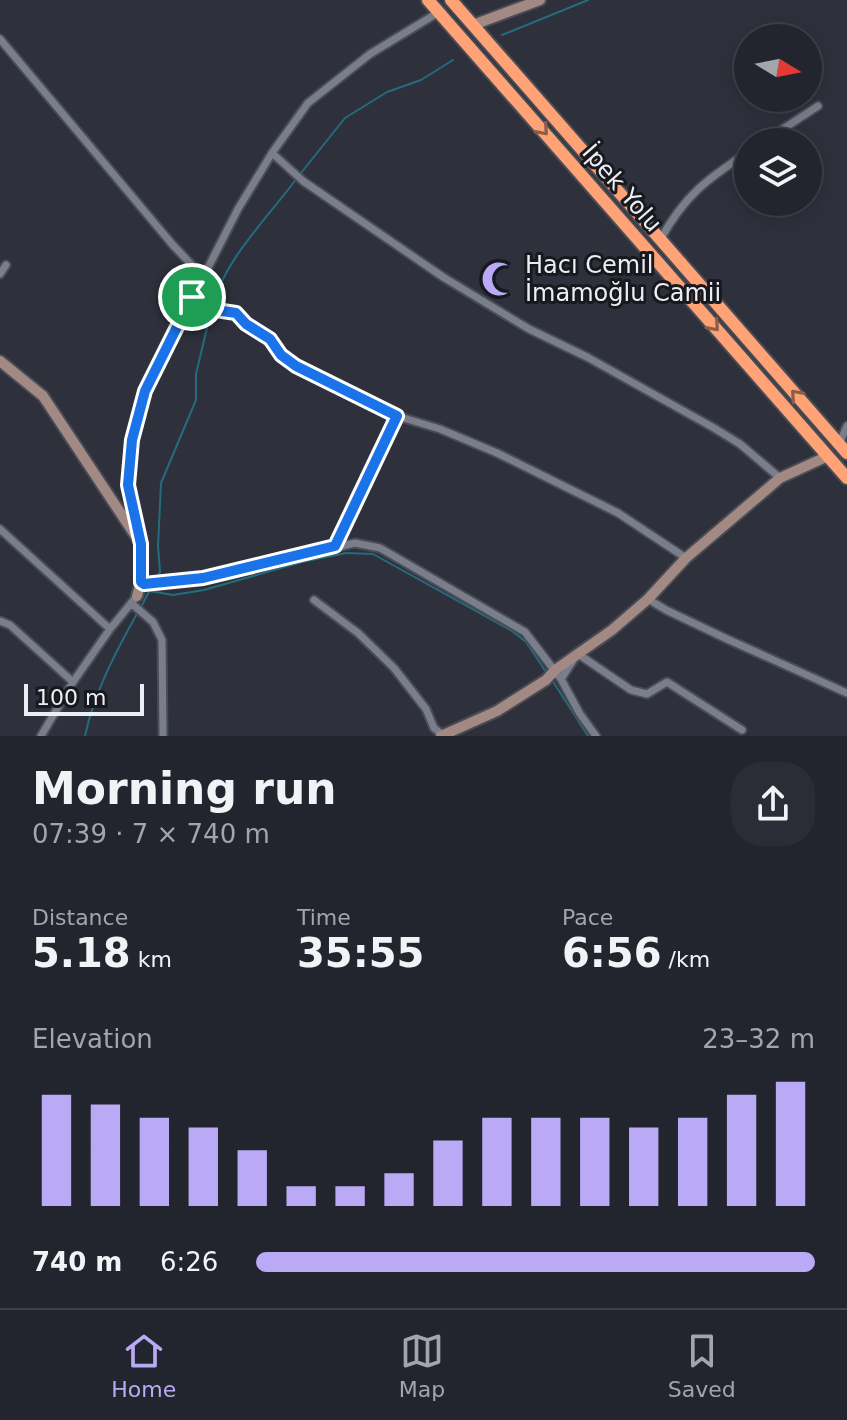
<!DOCTYPE html>
<html lang="en">
<head>
<meta charset="utf-8">
<style>
  :root { --surface:#22252d; --page:#2a2d35; --text:#f1f3f6; --muted:#a2a5aa; --line:#3f4249; --accent:#baaaf6 }
  body { margin:0; font-family:"DejaVu Sans",sans-serif; background:var(--page); color:var(--text); height:100vh; display:flex; flex-direction:column; font-size:30px; white-space:nowrap }
  * { box-sizing:border-box; margin:0 }
  p { font-size:26px; color:var(--muted) }
  .icon { flex:none; width:44px; height:44px; fill:none; stroke:currentColor; stroke-width:2; stroke-linecap:round; stroke-linejoin:round }
  .map { position:relative; height:736px; overflow:hidden }
  .panel { display:flex; flex-direction:column; background:var(--surface); flex:1 }
  .panel>* { flex:none }
  .needle { width:52px; rotate:100deg }
  .tools { position:absolute; left:734px; top:24px; display:grid; gap:16px }
  .tools a { display:grid; place-items:center; width:88px; height:88px; border-radius:50%; background:var(--surface); box-shadow:0 4px 20px #0003,0 0 0 2px var(--line); font-size:40px }
  .scale { position:absolute; left:24px; bottom:20px; width:120px; box-sizing:border-box; padding-left:8px; border:4px solid #eceef5; border-top:0; font-size:22px; line-height:28px; white-space:nowrap; color:#eceef5; -webkit-text-stroke:6px #18191e; paint-order:stroke }
  .pin { position:absolute; display:grid; place-items:center; width:68px; height:68px; color:#fff; margin:-34px; border:4px solid #fff; border-radius:50%; box-shadow:0 2px 8px #0007 }
  .round { display:grid; place-items:center; flex:none; width:84px; height:84px; border-radius:32px; background:var(--page) }
  .summary { display:flex; align-items:center; justify-content:space-between; height:136px; padding:0 32px }
  h1 { font-size:44px; font-weight:600; line-height:60px }
  .stats { display:grid; grid-template-columns:repeat(3,1fr); gap:12px; height:136px; padding:8px 32px }
  .stats div { display:grid; align-content:center }
  .stats b { font-size:40px; font-weight:600 }
  .stats small { font-size:22px; font-weight:400 }
  .stats p { font-size:22px }
  .chart { height:224px; padding:16px 32px }
  .chart p { display:flex; justify-content:space-between }
  .chart svg { width:100%; height:144px; margin-top:8px; stroke:var(--accent); stroke-width:6 }
  ul { padding:0 32px; list-style:none; font-size:26px }
  li { display:grid; grid-template-columns:128px 96px 1fr; align-items:center; height:60px }
  li i { height:20px; border-radius:10px; background:var(--accent) }
  .dock { display:flex; justify-content:space-around; align-items:center; height:112px; border-top:2px solid var(--line); background:var(--surface); font-size:22px; color:var(--muted) }
  .dock a { display:grid; justify-items:center; gap:4px }
  .dock .active { color:var(--accent) }
  .map>svg:first-child { display:block }
  .lines { fill:none; stroke-linecap:round; stroke-linejoin:round }
  .stream { stroke:#226c7e; stroke-width:2 }
  .street-casing { stroke:#494c55; stroke-width:11 }
  .secondary-casing { stroke:#494c55; stroke-width:14 }
  .highway-casing { stroke:#494c55; stroke-width:16 }
  .street { stroke:#7a7e8a; stroke-width:7 }
  .secondary { stroke:#a28984; stroke-width:10 }
  .highway { stroke:#ffa276; stroke-width:12 }
  .oneway { stroke:#8c5e4a }
  .route-casing { stroke:#fff; stroke-width:16 }
  .route { stroke:#1a73e8; stroke-width:10 }
  .labels { text-anchor:middle; stroke-width:6; stroke-linejoin:round; paint-order:stroke }
  .street-label { font-size:24px; fill:#eceef5; stroke:#18191e }
  .poi-label { font-size:24px; fill:#eceef5; stroke:#18191e; text-anchor:start }
</style>
</head>
<body>
<div class="map">
<svg width="847" height="736" viewBox="0 0 847 736">
  <rect width="100%" height="100%" fill="#2e313c"/>
  <g class="lines">
    <path class="stream" d="M 502,35 L 588,0
      M 301,173 L 345,118 L 387,92 L 421,80 L 453,60
      M 213,305 C 224,260 270,215 297,178
      M 156,579 L 160,572 L 158,546 L 161,483 L 196,400 L 196,374 L 211,311
      M 150,591 L 173,595 L 204,590 L 302,562 L 346,553 L 373,554 L 512,631 L 526,642 L 546,672
      M 141,607 L 153,584
      M 552,680 L 588,736
      M 85,736 C 94,693 116,651 138,612"/>
    <g class="street-casing">
      <path id="street" d="M 0,39 L 172,244 L 203,277
        M 763,142 L 818,106
        M 272,153 L 303,181 L 443,277 L 529,329 L 587,357 L 714,428 L 740,444 L 780,478
        M 660,240 C 685,195 706,180 748,152
        M 0,274 L 6,265
        M 192,297 L 196,302 L 216,310 L 236,313 L 270,339 L 281,355 L 296,366 L 397,416
        M 839,444 L 847,426
        M 0,529 L 110,629
        M 140,538 L 128,485 L 132,440 L 145,391 L 238,209 L 272,153 L 308,103 L 370,54 L 439,12
        M 335,546 L 397,416 L 440,429 L 497,453 L 618,513 L 686,558
        M 141,582 L 203,578 L 355,543 L 380,548 L 525,632 L 561,679 L 580,714 L 596,736
        M 648,599 L 666,610 L 727,639 L 847,693
        M 314,600 L 358,633 L 394,668 L 426,709 L 434,728 L 444,736
        M 131,603 L 153,622 L 162,640 L 163,736
        M 0,621 L 10,625 L 73,682
        M 561,679 L 576,656 L 581,656 L 631,690 L 647,694 L 667,682 L 742,730
        M 41,736 L 73,682 L 110,629 L 137,596"/>
    </g>
    <g class="secondary-casing">
      <path id="secondary" d="M 473,25 L 540,0
        M 0,361 L 43,396 L 141,544 L 141,582 L 137,596
        M 441,736 L 497,711 L 546,680 L 555,670 L 612,630 L 648,599 L 686,558 L 780,478 L 828,456"/>
    </g>
    <g class="highway-casing">
      <path id="highway" d="M 428,0 L 847,478
        M 451,0 L 847,453"/>
    </g>
    <use href="#street" class="street"/>
    <use href="#secondary" class="secondary"/>
    <use href="#highway" class="highway"/>
  </g>
  <defs><path id="oneway-chevron" d="M-2-3.5L2.5 0L-2 3.5" fill="none" stroke-width="1.6" stroke-linecap="round" stroke-linejoin="round" transform="scale(2)"/></defs>
  <g class="oneway">
    <use href="#oneway-chevron" transform="translate(543 130) rotate(49)"/>
    <use href="#oneway-chevron" transform="translate(714 326) rotate(49)"/>
    <use href="#oneway-chevron" transform="translate(796 395) rotate(-131)"/>
  </g>
  <g class="lines">
    <g class="route-casing">
      <path id="route" d="M 192,297 L 196,302 L 216,310 L 236,313 L 246,324 L 270,339 L 281,355 L 296,366 L 397,416 L 335,546 L 203,578 L 144,584 L 141,582 L 141,544 L 128,485 L 132,440 L 145,391 Z"/>
    </g>
    <use href="#route" class="route"/>
  </g>
  <defs>
    <g id="mosque-bare" transform="scale(2.76)"><path d="M3.5-4.9A6 6 0 1 0 3.5 4.9A5 5 0 1 1 3.5-4.9Z" fill="#baaaf6" stroke="#18191e" stroke-width="2.5" paint-order="stroke"/></g>
  </defs>
  <g fill-rule="evenodd">
    <use href="#mosque-bare" x="499" y="279"/>
  </g>
  <g class="labels">
    <g class="street-label">
      <text transform="translate(622 188) rotate(49)" y="8">İpek Yolu</text>
    </g>
    <g class="poi-label">
      <text x="525" y="273">Hacı Cemil<tspan x="525" dy="28">İmamoğlu Camii</tspan></text>
    </g>
  </g>
</svg>
<div class="tools">
<a><svg class="needle" viewBox="-14 -14 28 28"><path d="M0-13l5 13h-10z" fill="#e53935"/><path d="M0 13l5-13h-10z" fill="#a2a5aa"/></svg></a>
<a><svg class="icon" aria-label="layers" viewBox="0 0 24 24"><path d="M12 4l9 5-9 5-9-5zM3 14l9 5 9-5"/></svg></a>
</div>
<div class="scale">100 m</div>
<div class="pin" style="left:192px;top:297px;background:#1e9e55"><svg class="icon" aria-label="arrive" viewBox="0 0 24 24"><path d="M6 21V4h12l-3 4 3 4H6"/></svg></div>
</div>
<section class="panel">
<div class="summary"><div><h1>Morning run</h1><p>07:39 · 7 × 740 m</p></div><a class="round"><svg class="icon" aria-label="share" viewBox="0 0 24 24"><path d="M12 15V3M7 8l5-5 5 5M5 13v7h14v-7"/></svg></a></div>
<div class="stats">
<div><p>Distance</p><b>5.18<small> km</small></b></div>
<div><p>Time</p><b>35:55</b></div>
<div><p>Pace</p><b>6:56<small> /km</small></b></div>
</div>
<div class="chart"><p><span>Elevation</span>23–32 m</p>
<svg viewBox="0 0 160 44" preserveAspectRatio="none"><path d="M5 44V10M15 44V13M25 44V17M35 44V20M45 44V27M55 44V38M65 44V38M75 44V34M85 44V24M95 44V17M105 44V17M115 44V17M125 44V20M135 44V17M145 44V10M155 44V6"/></svg>
</div>
<ul>
<li><b>740 m</b>6:26<i style="width:100%"></i></li>
</ul>
</section>
<nav class="dock">
<a class="active"><svg class="icon" aria-label="home" viewBox="0 0 24 24"><path d="M3 11l9-7 9 7M6 9v11h12V9"/></svg>Home</a>
<a><svg class="icon" aria-label="map" viewBox="0 0 24 24"><path d="M3 6l6-2 6 2 6-2v14l-6 2-6-2-6 2zM9 4v14M15 6v14"/></svg>Map</a>
<a><svg class="icon" aria-label="saved" viewBox="0 0 24 24"><path d="M7 4h10v16l-5-4-5 4z"/></svg>Saved</a>
</nav>
</body>
</html>
